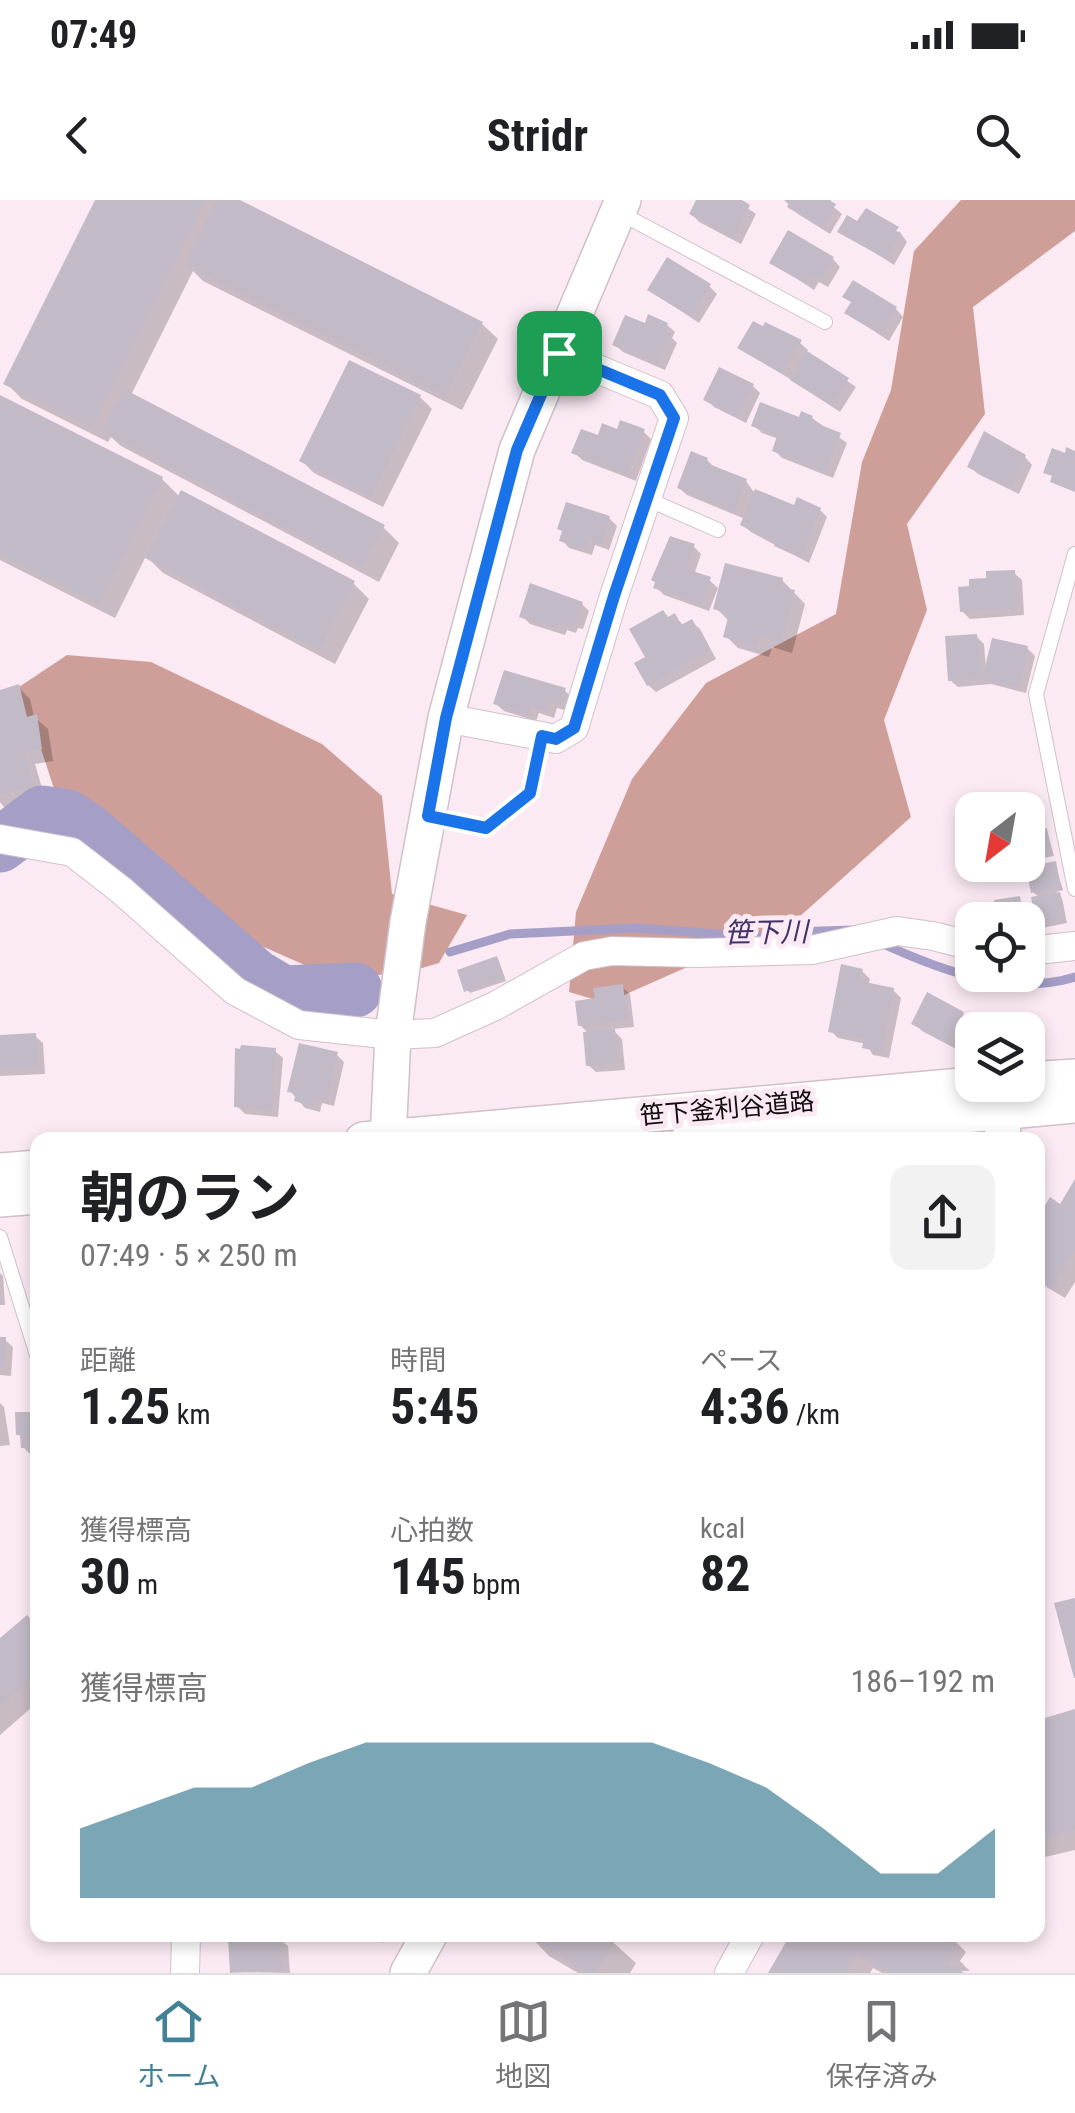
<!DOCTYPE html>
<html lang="ja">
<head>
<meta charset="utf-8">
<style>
  :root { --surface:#fff; --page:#f2f2f2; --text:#202124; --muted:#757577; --line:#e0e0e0; --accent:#438196 }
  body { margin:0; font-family:"Roboto Condensed","Noto Sans JP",sans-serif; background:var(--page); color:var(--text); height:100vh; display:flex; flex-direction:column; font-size:38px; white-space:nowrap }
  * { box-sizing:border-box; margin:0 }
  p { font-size:32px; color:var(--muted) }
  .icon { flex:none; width:55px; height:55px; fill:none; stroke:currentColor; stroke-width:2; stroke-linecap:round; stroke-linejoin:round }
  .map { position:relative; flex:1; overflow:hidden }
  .side { position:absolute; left:30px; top:932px; width:1015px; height:810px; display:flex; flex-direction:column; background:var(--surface); border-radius:20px; box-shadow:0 5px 15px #0003 }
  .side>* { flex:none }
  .needle { width:65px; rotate:211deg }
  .controls { position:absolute; left:955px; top:592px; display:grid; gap:20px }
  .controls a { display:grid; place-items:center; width:90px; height:90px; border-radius:20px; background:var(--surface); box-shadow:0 5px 15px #0003; font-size:50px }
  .pin { position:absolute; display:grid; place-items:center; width:85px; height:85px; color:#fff; margin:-42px; border-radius:20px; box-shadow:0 5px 15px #0006 }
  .round { display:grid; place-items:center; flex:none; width:105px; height:105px; border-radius:20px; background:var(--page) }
  .summary { display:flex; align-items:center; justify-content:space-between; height:170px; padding:0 50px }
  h1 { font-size:55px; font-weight:700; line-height:75px }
  .figures { display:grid; grid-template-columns:repeat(3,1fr); gap:15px; height:170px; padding:10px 50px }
  .figures div { display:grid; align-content:center }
  .figures b { font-size:50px; font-weight:700 }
  .figures small { font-size:28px; font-weight:400 }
  .figures p { font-size:28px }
  .chart { height:280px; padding:20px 50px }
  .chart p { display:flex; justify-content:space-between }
  .chart svg { width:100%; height:180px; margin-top:10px; fill:var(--accent); opacity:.7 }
  .status { display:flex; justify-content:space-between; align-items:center; height:70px; padding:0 50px; background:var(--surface); direction:ltr }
  .status svg { height:28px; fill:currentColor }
  header { display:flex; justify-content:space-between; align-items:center; height:130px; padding:0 50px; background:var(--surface); font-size:45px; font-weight:700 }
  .tabs { display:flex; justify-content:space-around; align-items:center; height:140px; border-top:2px solid var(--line); background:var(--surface); font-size:28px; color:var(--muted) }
  .tabs a { display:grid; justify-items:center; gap:5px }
  .tabs .active { color:var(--accent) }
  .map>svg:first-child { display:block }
  .forest { fill:#ce9e98 }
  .shadow { fill:#0003 }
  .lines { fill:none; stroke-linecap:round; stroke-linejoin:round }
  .stream { stroke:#a59ec6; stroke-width:9 }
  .river { stroke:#a59ec6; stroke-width:55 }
  .building { fill:#c3bac7 }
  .service-casing { stroke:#d0c0ca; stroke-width:16 }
  .minor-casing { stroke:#d0c0ca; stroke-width:30 }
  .tertiary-casing { stroke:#d0c0ca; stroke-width:38 }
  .service { stroke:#fff; stroke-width:14 }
  .minor { stroke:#fff; stroke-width:28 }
  .tertiary { stroke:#fff; stroke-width:35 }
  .route-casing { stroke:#fff; stroke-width:20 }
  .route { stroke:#1a73e8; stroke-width:12 }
  .labels { text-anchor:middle; stroke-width:10; stroke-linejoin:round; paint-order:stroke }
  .street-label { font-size:25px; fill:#110c0f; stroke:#fbeaf4 }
  .water-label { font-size:28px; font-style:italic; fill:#413468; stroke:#fbeaf4 }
</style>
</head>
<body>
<div class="status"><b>07:49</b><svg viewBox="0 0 49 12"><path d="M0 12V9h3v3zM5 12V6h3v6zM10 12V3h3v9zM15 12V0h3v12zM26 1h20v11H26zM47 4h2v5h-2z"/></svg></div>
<header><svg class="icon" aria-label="back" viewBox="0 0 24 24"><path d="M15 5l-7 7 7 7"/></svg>Stridr<svg class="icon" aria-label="search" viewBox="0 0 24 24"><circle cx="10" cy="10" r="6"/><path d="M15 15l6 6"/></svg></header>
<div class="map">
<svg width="1075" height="1773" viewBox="0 0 1075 1773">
  <rect width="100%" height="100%" fill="#fbeaf4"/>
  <path class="forest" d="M 961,0 L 1075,0 L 1075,31 L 973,107 L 985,214 L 907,324 L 927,410 L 884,520 L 911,617 L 798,718 L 606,803 L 569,792 L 576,712 L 632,579 L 706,483 L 836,414 L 862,262 L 891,190 L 914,51 Z
    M 67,455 L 151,462 L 322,544 L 382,596 L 392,694 L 467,715 L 439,763 L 422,768 L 341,781 L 257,744 L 146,710 L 67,628 L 40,546 L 7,495 Z"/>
  <path class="shadow" d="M 98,0 L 234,0 L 482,124 L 498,139 L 462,210 L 203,81 L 193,71 L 131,195 L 383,327 L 399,343 L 379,382 L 121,246 L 111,237 L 108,242 L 22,199 L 7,184 Z
    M 699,0 L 736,0 L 756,14 L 741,44 L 699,22 L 692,14 Z
    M 784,0 L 831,0 L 829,3 L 842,14 L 830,34 L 798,14 Z
    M 841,31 L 892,42 L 899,31 L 907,42 L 894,65 Z
    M 833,59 L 840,67 L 828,87 L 819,82 L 814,90 L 772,62 Z
    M 709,86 L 717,94 L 699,123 L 650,90 Z
    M 896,109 L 903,117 L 889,141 L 847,113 Z
    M 667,125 L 675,132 L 672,138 L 677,143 L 665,170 L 623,152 L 615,145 L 646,126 Z
    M 800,143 L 808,150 L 806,153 L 856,187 L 840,212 L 741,147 Z
    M 753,186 L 760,193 L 746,223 L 714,207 L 706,199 Z
    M 0,197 L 162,279 L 180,297 L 353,383 L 369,399 L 335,464 L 163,373 L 146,356 L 115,418 L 0,360 Z
    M 420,197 L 432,209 L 383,307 L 314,273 L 302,261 Z
    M 812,218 L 847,243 L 833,278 L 782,258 L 774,250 L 779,239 L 762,233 L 754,225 Z
    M 618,232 L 644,232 L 651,239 L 636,281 L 582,260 L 574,252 Z
    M 1025,257 L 1032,265 L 1019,294 L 978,274 L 970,267 Z
    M 707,260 L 716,269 L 746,281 L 753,291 L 795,308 L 820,310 L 827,317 L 809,363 L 751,332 L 743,325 L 745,319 L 687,295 L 679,288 Z
    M 609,318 L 617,326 L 609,350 L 595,345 L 592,355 L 569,348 L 562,340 L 564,333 Z
    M 693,346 L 701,354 L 694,375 L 709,380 L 718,388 L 709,411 L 664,395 L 656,387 Z
    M 1014,373 L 1022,380 L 1024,415 L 970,419 L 962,411 Z
    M 782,380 L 805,404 L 792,453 L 772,447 L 769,457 L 738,448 L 726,436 L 728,420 L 716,408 Z
    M 582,404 L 589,411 L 583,429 L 578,428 L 576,433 L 567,430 L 565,435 L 530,424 L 522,416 Z
    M 675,416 L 684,426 L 692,422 L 700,429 L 716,459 L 656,492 L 648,485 L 649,458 L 669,419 Z
    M 976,436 L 984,444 L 986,468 L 1027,448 L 1035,456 L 1026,493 L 991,484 L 958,487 L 950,480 Z
    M 18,487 L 30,499 L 34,517 L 48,529 L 53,561 L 35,564 L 45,598 L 5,608 L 0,602 L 0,493 Z
    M 565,491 L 573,498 L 569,511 L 557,508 L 554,518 L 539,513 L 536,521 L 504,511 L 496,504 Z
    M 1047,631 L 1054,656 L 1032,660 L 1028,651 L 1028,634 Z
    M 1055,664 L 1063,690 L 1056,692 L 1062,698 L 1067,723 L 1042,728 L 1039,724 L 1040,698 L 1033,692 Z
    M 497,759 L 506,781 L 470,793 L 467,790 Z
    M 862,771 L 870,779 L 868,785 L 893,790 L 901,798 L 889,858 L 873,855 L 866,844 L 838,838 L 831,831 Z
    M 622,787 L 630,794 L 634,827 L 612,829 L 622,839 L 625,870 L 596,872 L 588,865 L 589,834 L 580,825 L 598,801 Z
    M 963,814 L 970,822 L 956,849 L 922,831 L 914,823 Z
    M 35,836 L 43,843 L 45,874 L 0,876 L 0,837 Z
    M 275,851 L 283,858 L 278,917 L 245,914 L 237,906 Z
    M 337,855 L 344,862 L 334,906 L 322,903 L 320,912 L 305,908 L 290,891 Z
    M 1075,987 L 1075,1082 L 1065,1098 L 1038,1082 L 1038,1022 L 1050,1000 L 1061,1007 Z
    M 0,1073 L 3,1076 L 5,1105 L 0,1105 Z
    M 38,1081 L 38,1103 L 31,1083 Z
    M 0,1139 L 5,1140 L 13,1147 L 11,1176 L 0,1175 Z
    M 0,1203 L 4,1207 L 10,1245 L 0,1246 Z
    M 38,1214 L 38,1254 L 31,1255 L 23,1247 L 23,1239 L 18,1234 Z
    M 38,1429 L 38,1502 L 0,1535 L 0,1442 Z
    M 1075,1511 L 1075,1650 L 1041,1658 L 1038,1657 L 1038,1522 Z
    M 369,1735 L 388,1735 L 383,1743 Z
    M 529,1735 L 605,1735 L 636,1763 L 630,1773 L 578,1773 L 549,1756 Z
    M 793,1735 L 958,1735 L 955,1741 L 966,1752 L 960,1761 L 970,1771 L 882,1773 L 873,1768 L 870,1773 L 771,1773 Z
    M 280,1739 L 288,1746 L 290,1773 L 233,1772 Z"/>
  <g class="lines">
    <path class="stream" d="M 881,743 C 940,770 1009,797 1075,777
      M 450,752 L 510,734 L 636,728 L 758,737 L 790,732 L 853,730"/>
    <path class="river" d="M 0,645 L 42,613 L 67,617 L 87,630 L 256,777 L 283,793 L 355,790"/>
  </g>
  <path class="building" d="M 95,0 L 206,0 L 92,228 L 3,184 Z
    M 217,0 L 240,0 L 483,122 L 446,196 L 185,65 Z
    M 696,0 L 742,0 L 750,5 L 733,38 L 689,14 Z
    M 785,0 L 829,0 L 836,4 L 822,28 L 787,7 L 789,3 Z
    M 866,8 L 899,27 L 896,31 L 901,33 L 886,59 L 837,32 L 847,15 L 857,21 Z
    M 788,30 L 834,57 L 820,81 L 811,76 L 806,84 L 769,63 Z
    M 667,57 L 711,84 L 691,117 L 647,90 Z
    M 853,80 L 897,107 L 881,135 L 844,113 L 851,102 L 842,97 Z
    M 648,114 L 668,123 L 665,131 L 671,133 L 657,164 L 612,145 L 625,115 L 645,123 Z
    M 753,121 L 763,126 L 765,122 L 802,140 L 782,174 L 737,148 Z
    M 807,151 L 849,178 L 832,206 L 790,180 Z
    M 349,160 L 421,195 L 371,297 L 299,261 Z
    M 719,167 L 754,184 L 738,217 L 703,200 Z
    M 124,189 L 385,325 L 362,368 L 102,231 Z
    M 0,195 L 163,277 L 99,404 L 0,355 Z
    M 760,202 L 799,217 L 801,211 L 813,216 L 811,221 L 841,233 L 826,272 L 772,251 L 777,236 L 751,226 Z
    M 620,220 L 645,229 L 628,275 L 571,253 L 581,229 L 598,235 L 602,223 L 617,229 Z
    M 984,231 L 1026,255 L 1011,288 L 967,267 Z
    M 1066,247 L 1075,251 L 1075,292 L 1050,282 L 1052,276 L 1043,273 L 1052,248 L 1065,253 Z
    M 691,251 L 708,258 L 706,263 L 747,279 L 734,312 L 677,288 Z
    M 755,289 L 794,305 L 797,297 L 821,308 L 801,358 L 774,346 L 775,343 L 740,325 Z
    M 181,290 L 355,381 L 319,450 L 145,358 Z
    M 566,302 L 610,316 L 601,344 L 588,339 L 585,349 L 559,341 L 562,331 L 557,329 Z
    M 670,336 L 695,344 L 686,369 L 711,377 L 701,405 L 653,388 L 655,382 L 651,380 Z
    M 725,363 L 783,378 L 781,387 L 795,390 L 781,442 L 760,436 L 757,447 L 723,437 L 729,414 L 713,409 Z
    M 1015,370 L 1017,408 L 960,412 L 958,387 L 969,386 L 969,379 L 986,378 L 986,371 Z
    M 530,383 L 583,402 L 575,424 L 570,422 L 569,427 L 559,424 L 557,429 L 519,417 Z
    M 663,410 L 668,417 L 675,413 L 681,425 L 692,419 L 710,450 L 647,486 L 634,463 L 645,457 L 629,429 Z
    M 977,434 L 981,478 L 948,481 L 945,436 Z
    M 992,438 L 1028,446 L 1019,487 L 982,479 Z
    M 504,470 L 566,488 L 561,505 L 550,502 L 547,512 L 531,507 L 529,515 L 493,504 Z
    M 19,484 L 27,517 L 37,514 L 42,549 L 25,552 L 34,587 L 0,595 L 0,490 Z
    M 1047,628 L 1052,653 L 1028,658 L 1028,632 Z
    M 1056,661 L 1061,688 L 1031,693 L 1026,667 Z
    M 1060,692 L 1065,720 L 1036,726 L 1031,697 Z
    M 1020,696 L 1024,719 L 998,720 L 994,700 Z
    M 497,756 L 505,778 L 464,792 L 457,770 Z
    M 841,764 L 863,769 L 860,781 L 894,788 L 882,852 L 862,848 L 864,839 L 828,832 Z
    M 623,784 L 627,820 L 578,826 L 575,801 L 595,798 L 593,788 Z
    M 927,792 L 964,812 L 948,843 L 911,824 Z
    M 615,829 L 619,863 L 586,866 L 583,832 Z
    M 36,833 L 38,867 L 0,869 L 0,835 Z
    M 299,843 L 338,852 L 327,900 L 314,897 L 312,906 L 294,901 L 296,893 L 287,892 Z
    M 241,845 L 276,848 L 271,911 L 234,907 L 235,848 L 240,849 Z
    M 1075,979 L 1075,1051 L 1052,1088 L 1038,1079 L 1038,1017 L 1050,997 L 1060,1004 Z
    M 0,1137 L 6,1137 L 4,1169 L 0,1169 Z
    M 15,1212 L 38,1212 L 38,1248 L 21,1248 L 20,1235 L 16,1235 Z
    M 1075,1398 L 1075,1478 L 1074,1478 L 1054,1403 Z
    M 27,1415 L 38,1427 L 38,1473 L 0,1506 L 0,1438 Z
    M 1075,1509 L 1075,1630 L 1038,1640 L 1038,1520 Z
    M 525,1735 L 610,1735 L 616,1739 L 595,1773 L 588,1773 Z
    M 790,1735 L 951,1735 L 945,1745 L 956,1753 L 949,1764 L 964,1773 L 888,1773 L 857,1754 L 845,1773 L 768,1773 Z
    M 281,1736 L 283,1770 L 230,1773 L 228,1739 Z"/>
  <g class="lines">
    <g class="service-casing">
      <path id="service" d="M 618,12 L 825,122
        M 647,299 L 718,330
        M 1075,354 L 1036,494 L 1075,689
        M 428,615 L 486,627 L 530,593 L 542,536
        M 0,1037 L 38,1158"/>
    </g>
    <g class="minor-casing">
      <path id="minor" d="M 446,518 L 556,539 L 574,528 L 614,396 L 674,218 L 660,195 L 559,153
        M 0,639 L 72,652 L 121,690 L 235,791 L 299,825 L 393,835 L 435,833 L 495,806 L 584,756 L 612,751 L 697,753 L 812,750 L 897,731 L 933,736 L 972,746
        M 1028,751 L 1075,746
        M 185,1773 L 186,1735
        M 729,1773 L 750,1735"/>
    </g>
    <g class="tertiary-casing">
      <path id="tertiary" d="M 1028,880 L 1075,877
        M 1001,885 L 1003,940
        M 363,940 L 972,885
        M 388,940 L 393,835 L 408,722 L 446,518 L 517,250 L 623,0
        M 688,940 L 1075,905
        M 0,971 L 38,968
        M 0,999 L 38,996
        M 408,1773 L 429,1735"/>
    </g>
    <use href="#service" class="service"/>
    <use href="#minor" class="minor"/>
    <use href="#tertiary" class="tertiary"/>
  </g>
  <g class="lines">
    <g class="route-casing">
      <path id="route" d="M 559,153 L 660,195 L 674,218 L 614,396 L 574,528 L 556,539 L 542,536 L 530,593 L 486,628 L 428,616 L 446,518 L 517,250 Z"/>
    </g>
    <use href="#route" class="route"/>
  </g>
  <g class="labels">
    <g class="street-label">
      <text transform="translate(727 908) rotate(-5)" y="9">笹下釜利谷道路</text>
    </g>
    <g class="water-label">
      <text transform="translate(766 732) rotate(-1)" y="10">笹下川</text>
    </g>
  </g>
</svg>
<div class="controls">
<a><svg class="needle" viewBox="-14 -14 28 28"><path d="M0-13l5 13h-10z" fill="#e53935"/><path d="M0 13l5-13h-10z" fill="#757577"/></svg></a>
<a><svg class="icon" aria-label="locate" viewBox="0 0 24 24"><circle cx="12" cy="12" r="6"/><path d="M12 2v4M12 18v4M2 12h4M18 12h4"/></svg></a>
<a><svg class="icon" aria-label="layers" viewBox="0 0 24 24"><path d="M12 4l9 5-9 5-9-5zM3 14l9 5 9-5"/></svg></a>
</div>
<div class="pin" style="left:559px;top:153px;background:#1e9e55"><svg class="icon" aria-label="arrive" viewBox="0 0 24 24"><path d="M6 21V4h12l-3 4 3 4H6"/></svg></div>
<section class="side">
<div class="summary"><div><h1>朝のラン</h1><p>07:49 · 5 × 250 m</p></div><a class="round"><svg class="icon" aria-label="share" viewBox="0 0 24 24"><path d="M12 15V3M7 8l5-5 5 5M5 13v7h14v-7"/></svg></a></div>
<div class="figures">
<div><p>距離</p><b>1.25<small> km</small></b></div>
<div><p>時間</p><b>5:45</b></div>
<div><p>ペース</p><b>4:36<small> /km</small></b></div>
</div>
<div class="figures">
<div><p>獲得標高</p><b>30<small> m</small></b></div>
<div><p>心拍数</p><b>145<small> bpm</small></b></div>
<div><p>kcal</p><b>82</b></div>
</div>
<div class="chart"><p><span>獲得標高</span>186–192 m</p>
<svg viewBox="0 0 160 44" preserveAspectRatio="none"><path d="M0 44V27L10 22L20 17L30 17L40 11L50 6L60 6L70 6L80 6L90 6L100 6L110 11L120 17L130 27L140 38L150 38L160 27V44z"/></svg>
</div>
</section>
</div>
<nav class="tabs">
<a class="active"><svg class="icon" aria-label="home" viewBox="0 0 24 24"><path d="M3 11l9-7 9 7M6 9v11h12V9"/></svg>ホーム</a>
<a><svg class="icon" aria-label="map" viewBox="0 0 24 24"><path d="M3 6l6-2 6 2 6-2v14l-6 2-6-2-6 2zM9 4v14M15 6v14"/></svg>地図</a>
<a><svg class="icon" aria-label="saved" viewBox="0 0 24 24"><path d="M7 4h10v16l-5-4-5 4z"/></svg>保存済み</a>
</nav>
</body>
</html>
